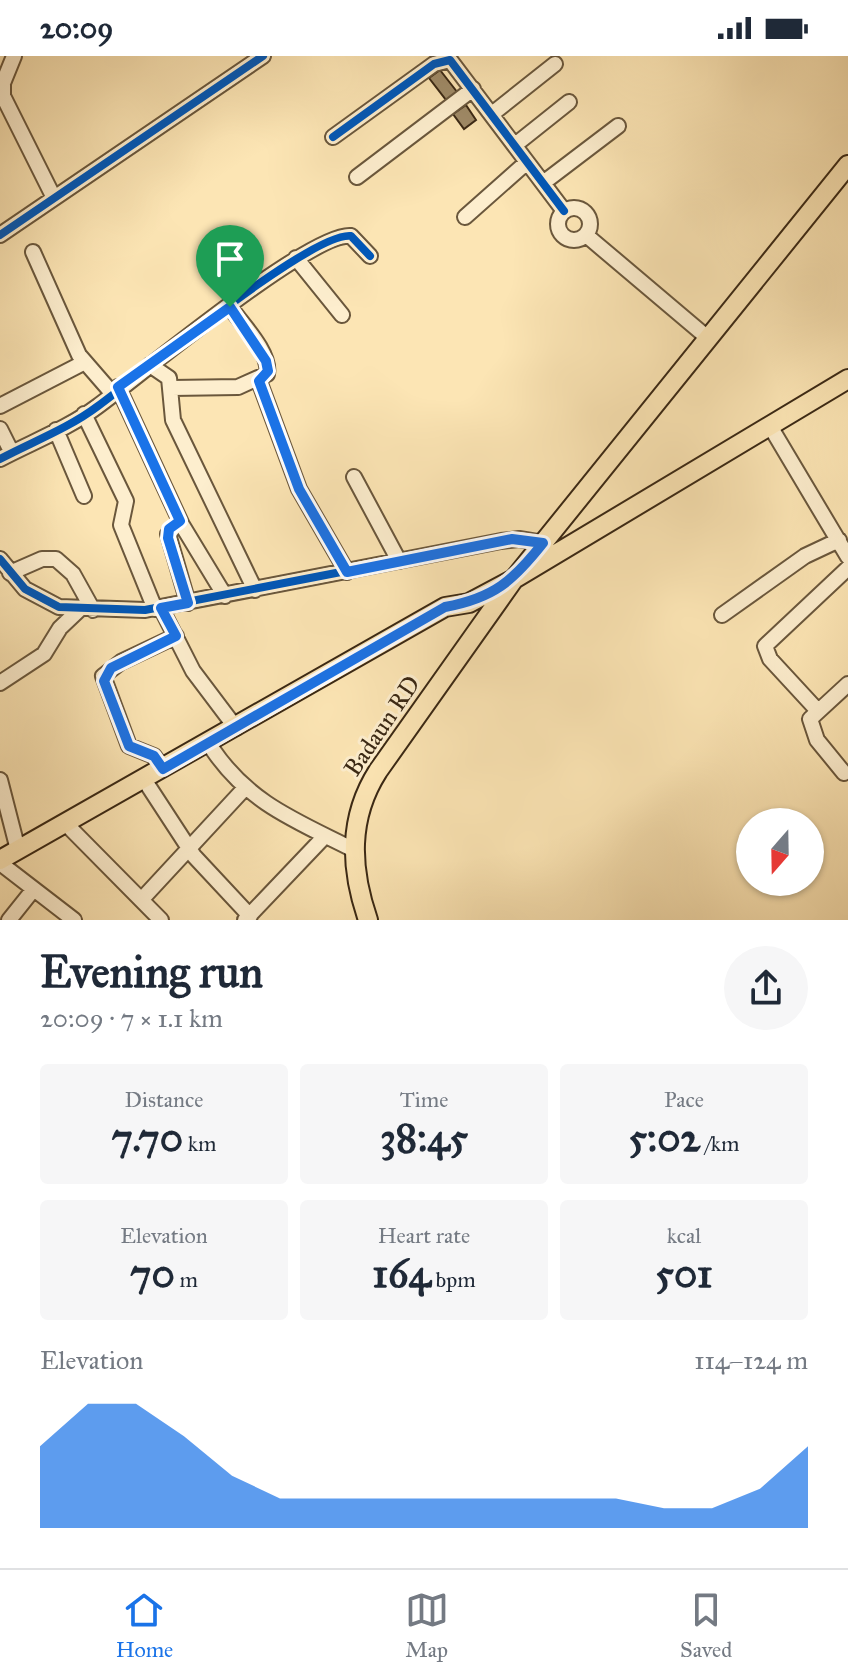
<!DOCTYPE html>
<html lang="en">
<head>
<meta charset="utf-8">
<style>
  :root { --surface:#fff; --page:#f6f6f7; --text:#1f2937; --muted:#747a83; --line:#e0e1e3; --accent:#1a73e8 }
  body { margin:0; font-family:"IM FELL Great Primer",serif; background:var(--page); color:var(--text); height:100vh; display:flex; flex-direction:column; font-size:30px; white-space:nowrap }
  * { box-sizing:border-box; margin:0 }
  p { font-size:26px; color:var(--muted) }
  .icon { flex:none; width:44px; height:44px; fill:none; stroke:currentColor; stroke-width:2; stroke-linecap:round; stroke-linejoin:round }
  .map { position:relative; height:864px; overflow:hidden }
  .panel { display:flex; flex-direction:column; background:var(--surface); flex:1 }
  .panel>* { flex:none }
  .needle { width:52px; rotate:200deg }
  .fabs { position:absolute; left:736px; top:752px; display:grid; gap:16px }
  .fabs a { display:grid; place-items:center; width:88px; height:88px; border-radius:50%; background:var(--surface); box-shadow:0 2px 6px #0004; font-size:40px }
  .pin { position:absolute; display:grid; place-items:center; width:68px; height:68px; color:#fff; margin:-82px -34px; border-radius:50% 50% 50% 0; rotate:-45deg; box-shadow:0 0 8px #0007 }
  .pin .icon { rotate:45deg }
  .round { display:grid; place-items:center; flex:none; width:84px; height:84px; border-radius:42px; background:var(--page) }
  .overview { display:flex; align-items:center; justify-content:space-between; height:136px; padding:0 40px }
  h1 { font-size:44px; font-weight:700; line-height:60px }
  .figures { display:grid; grid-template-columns:repeat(3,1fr); gap:12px; height:136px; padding:8px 40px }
  .figures div { display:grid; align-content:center; border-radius:8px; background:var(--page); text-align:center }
  .figures b { font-size:40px; font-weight:700 }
  .figures small { font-size:22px; font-weight:400 }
  .figures p { font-size:22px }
  .chart { height:224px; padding:16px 40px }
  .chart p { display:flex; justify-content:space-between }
  .chart svg { width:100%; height:144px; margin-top:8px; fill:var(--accent); opacity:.7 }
  .status { display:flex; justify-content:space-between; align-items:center; height:56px; padding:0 40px; background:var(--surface); direction:ltr }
  .status svg { height:22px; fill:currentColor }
  .tabs { display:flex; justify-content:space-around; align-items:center; height:112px; border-top:2px solid var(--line); background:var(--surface); font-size:22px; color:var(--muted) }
  .tabs a { display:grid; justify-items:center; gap:4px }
  .tabs .active { color:var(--accent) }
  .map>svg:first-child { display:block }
  .building { fill:#9f8a67; stroke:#3a2814; stroke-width:2 }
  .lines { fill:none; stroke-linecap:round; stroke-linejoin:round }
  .minor-casing { stroke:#6a573c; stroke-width:18 }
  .major-casing { stroke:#3a2814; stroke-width:22 }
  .minor { stroke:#fdeece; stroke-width:14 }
  .major { stroke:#fce5b4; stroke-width:18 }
  .cycleway-casing { stroke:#fdeece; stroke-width:13 }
  .cycleway { stroke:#0057b8; stroke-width:8 }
  .route-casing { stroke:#fff; stroke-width:16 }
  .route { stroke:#1a73e8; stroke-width:10 }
  .labels { text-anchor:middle; stroke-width:6; stroke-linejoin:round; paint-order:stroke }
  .street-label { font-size:24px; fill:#3a2814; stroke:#fdeece }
</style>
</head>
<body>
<div class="status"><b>20:09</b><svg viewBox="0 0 49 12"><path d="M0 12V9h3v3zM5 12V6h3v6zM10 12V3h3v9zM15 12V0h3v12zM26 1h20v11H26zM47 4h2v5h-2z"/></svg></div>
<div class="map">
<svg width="848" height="864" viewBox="0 0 848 864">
  <rect width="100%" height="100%" fill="#fce5b4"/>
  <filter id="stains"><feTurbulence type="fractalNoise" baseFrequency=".0025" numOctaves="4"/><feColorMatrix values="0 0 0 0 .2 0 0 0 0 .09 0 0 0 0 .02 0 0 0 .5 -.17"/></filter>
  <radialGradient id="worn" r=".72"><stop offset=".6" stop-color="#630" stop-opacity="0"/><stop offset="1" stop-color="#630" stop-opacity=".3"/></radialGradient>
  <path class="building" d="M 440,14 L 461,41 L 450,49 L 429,22 Z
    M 466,49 L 476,64 L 464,73 L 453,58 Z"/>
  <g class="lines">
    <g class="minor-casing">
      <path id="minor" d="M 14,0 L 3,27 L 3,40 L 54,142
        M 492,58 L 555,8
        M 333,81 L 434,8 L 450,4 L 564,155
        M 515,89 L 569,46
        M 357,121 L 473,33
        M 543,127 L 618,70
        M558 168a16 16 0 1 1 32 0a16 16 0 1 1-32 0Z
        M 465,161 L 527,106
        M 0,179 L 263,0
        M 586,179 L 709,283
        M 33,196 L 79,299 L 112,337
        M 296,202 L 342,259
        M 150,309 L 169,322 L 173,364 L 255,534
        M 259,325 L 299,433 L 347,516
        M 118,331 L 182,469 L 225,540
        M 172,332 L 238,331 L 267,318 C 271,297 242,268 230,251
        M 0,350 L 85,306
        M 84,358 L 126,445 L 121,469 L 155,553
        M 770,370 L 848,501
        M 0,373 L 12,397
        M 56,374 L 84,440
        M 0,403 C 32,386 69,372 98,350 C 138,321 312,175 351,180 L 370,200
        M 354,421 L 399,505
        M 180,465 L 168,478 L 188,547
        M 0,503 L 25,533 L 59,551 L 145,554 L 501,485 L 519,483 L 543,487
        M 10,517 L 42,503 L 56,503 L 73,518 L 93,554
        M 161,552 L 193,615 L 236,672
        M 722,559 L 805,500 L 839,484
        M 0,627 L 44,598 L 60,572 L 80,553
        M 818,655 L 770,603 L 765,590 L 848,512
        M 213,694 C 250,748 297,765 354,794
        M 163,713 L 154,700 L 129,690 L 103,620 L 121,606 L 176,580
        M 844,717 L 817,684 L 810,663 L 848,628
        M 0,724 L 18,794
        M 149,731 L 194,800 L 250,860
        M 71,773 L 161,864
        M 0,807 L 74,864
        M 143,842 L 244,733
        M 9,864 L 33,834
        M 245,864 L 325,780"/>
    </g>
    <g class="major-casing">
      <path id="major" d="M 0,804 L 445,551 L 469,547 L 514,523 L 848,323
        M 368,864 C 350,812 348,762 378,715 L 514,523 L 848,109"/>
    </g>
    <use href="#minor" class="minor"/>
    <use href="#major" class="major"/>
    <g class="cycleway-casing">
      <path id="cycleway" d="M 333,81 L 434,8 L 450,4 L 564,155
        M 0,179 L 263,0
        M 0,403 C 32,386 69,372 98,350 C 138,321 312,175 351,180 L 370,200
        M 0,503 L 25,533 L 59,551 L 145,554 L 501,485 L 519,483 L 543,487"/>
    </g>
    <use href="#cycleway" class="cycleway"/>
  </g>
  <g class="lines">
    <g class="route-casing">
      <path id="route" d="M 230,251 L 266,305 L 268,315 L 259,325 L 299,433 L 347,516 L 512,483 L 543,487 C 513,525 494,542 445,551 L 163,713 L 154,700 L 129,690 L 104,625 L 111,612 L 176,580 L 161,552 L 188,547 L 168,482 L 169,473 L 180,465 L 118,331 Z"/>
    </g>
    <use href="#route" class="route"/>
  </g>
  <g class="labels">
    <g class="street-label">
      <text transform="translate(382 670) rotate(-56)" y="8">Badaun RD</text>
    </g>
  </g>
  <rect width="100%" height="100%" filter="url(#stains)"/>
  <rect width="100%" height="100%" fill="url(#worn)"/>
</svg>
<div class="fabs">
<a><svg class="needle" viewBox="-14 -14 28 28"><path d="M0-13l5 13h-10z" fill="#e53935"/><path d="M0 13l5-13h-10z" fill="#747a83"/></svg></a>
</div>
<div class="pin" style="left:230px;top:251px;background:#1e9e55"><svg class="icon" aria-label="arrive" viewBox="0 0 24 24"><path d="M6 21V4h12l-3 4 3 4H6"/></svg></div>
</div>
<section class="panel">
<div class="overview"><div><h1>Evening run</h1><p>20:09 · 7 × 1.1 km</p></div><a class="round"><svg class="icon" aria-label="share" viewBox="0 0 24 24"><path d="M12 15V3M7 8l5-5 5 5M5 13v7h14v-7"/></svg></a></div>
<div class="figures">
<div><p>Distance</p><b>7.70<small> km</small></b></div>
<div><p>Time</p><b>38:45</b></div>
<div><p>Pace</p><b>5:02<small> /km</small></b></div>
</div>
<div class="figures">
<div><p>Elevation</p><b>70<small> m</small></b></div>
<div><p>Heart rate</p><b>164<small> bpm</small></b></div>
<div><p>kcal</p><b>501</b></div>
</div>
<div class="chart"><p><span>Elevation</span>114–124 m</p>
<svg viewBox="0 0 160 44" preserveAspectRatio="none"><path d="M0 44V19L10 6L20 6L30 16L40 28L50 35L60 35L70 35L80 35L90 35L100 35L110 35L120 35L130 38L140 38L150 32L160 19V44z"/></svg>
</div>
</section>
<nav class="tabs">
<a class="active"><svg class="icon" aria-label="home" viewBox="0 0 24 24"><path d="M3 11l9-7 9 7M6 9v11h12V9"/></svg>Home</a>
<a><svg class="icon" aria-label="map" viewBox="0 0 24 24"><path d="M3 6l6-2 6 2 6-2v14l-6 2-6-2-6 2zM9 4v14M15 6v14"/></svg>Map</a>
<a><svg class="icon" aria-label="saved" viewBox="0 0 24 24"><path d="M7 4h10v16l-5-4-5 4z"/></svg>Saved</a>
</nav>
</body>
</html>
